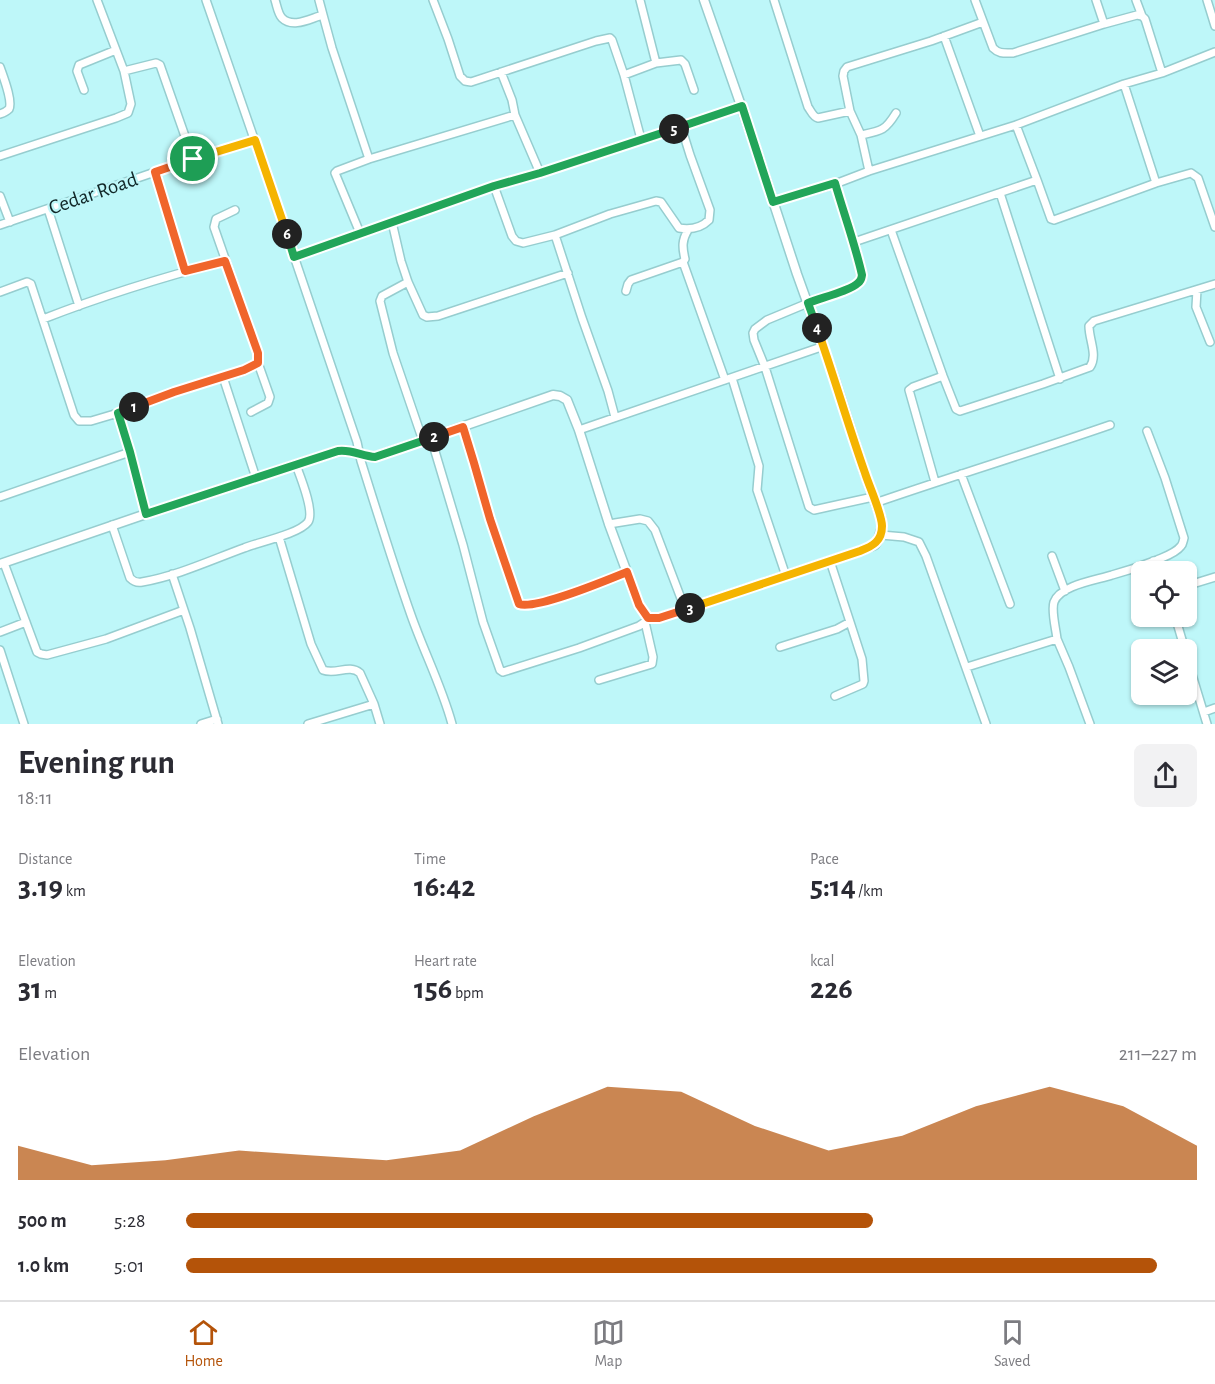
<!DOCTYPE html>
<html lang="en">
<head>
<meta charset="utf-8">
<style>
  :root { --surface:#fff; --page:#f2f2f3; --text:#2b2b33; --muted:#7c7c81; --line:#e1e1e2; --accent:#b45309 }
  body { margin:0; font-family:"Alegreya Sans",sans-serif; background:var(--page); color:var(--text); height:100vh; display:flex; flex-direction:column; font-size:22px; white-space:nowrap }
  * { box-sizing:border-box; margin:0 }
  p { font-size:20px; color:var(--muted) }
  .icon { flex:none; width:33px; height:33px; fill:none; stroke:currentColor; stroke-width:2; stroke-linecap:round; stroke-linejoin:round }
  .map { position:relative; height:724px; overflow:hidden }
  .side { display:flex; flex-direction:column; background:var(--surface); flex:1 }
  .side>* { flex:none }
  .buttons { position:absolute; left:1131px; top:561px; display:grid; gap:12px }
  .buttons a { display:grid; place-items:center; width:66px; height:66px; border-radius:9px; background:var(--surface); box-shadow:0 2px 4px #0004; font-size:30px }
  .pin { position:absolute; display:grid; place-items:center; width:51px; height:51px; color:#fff; margin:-26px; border:3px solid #fff; border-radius:50%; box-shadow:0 2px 6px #0007 }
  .km { position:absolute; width:30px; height:30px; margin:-15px; border-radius:50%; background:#222; color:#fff; font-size:16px; line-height:30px; text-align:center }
  .round { display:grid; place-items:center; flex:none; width:63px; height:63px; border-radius:9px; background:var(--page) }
  .headline { display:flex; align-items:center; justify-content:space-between; height:102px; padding:0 18px }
  h1 { font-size:33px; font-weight:700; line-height:45px }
  .metrics { display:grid; grid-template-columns:repeat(3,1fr); gap:9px; height:102px; padding:6px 18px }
  .metrics div { display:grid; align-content:center }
  .metrics b { font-size:30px; font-weight:700 }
  .metrics small { font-size:16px; font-weight:400 }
  .metrics p { font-size:16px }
  .chart { height:168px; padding:12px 18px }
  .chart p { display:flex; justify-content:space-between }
  .chart svg { width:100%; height:108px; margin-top:6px; fill:var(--accent); opacity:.7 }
  ul { padding:0 18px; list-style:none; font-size:20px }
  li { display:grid; grid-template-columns:96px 72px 1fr; align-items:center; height:45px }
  li i { height:15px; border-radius:8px; background:var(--accent) }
  .menu { display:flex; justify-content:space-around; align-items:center; height:84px; border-top:2px solid var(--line); background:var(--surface); font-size:16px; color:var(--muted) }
  .menu a { display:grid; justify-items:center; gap:3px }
  .menu .on { color:var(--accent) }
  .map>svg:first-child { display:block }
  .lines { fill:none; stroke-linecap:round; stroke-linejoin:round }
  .minor-casing { stroke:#96cdcf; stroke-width:10 }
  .tertiary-casing { stroke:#96cdcf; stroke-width:11 }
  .minor { stroke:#fff; stroke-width:7 }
  .tertiary { stroke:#fff; stroke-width:8 }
  .split-1-casing { stroke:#fff; stroke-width:12 }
  .split-2-casing { stroke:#fff; stroke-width:12 }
  .split-3-casing { stroke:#fff; stroke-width:12 }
  .split-4-casing { stroke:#fff; stroke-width:12 }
  .split-5-casing { stroke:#fff; stroke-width:12 }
  .split-6-casing { stroke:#fff; stroke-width:12 }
  .split-7-casing { stroke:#fff; stroke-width:12 }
  .split-1 { stroke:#f0652b; stroke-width:8 }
  .split-2 { stroke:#22a559; stroke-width:8 }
  .split-3 { stroke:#f0652b; stroke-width:8 }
  .split-4 { stroke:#f5b400; stroke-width:8 }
  .split-5 { stroke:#22a559; stroke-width:8 }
  .split-6 { stroke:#22a559; stroke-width:8 }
  .split-7 { stroke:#f5b400; stroke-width:8 }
  .labels { text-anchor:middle; stroke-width:4.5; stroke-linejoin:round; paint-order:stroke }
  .street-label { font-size:21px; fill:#112728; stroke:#bef7f9 }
</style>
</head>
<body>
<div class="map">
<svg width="1215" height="724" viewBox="0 0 1215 724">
  <rect width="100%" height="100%" fill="#bef7f9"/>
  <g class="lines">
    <g class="minor-casing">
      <path id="minor" d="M 97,0 L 124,71 L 156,63 L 160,65 L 193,159
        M 206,0 L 260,156 L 357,442 L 361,461 C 377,512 393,564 411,615 C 424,652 442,687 452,724
        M 275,0 C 277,6 278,14 282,18 C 293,29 311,18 323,15 L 319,0
        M 433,0 L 448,39 L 460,76 L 465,81 L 471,82 L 596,41 L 610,38 L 612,40 L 624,75 L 641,139
        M 640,0 L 656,63
        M 774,0 L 808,107 C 811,111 813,117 818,118 L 850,111
        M 975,0 L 993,48 C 999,54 1004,53 1013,53 L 1104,24 L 1137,15 L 1142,16 L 1145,19 L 1162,73
        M 1096,0 L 1104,24
        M 1136,0 L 1142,16
        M 1207,0 L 1215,26
        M 323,15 L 332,48 L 369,159
        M 944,36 L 980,136
        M 0,67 C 3,76 13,101 9,109 C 7,111 3,113 0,114
        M 501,72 L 512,100 L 515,115
        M 624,75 L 656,63 L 681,60 L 685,64 L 694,90
        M 1124,84 L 1156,183
        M 84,90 L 77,71 L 79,65 L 116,50
        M 861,135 C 881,131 885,131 896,113
        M 0,156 L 116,118 L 128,113 L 131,104 L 124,71
        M 869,171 L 861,135 L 850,111 L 843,76 L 844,71 L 847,67 L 931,41 L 983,22
        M 155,172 L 185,271
        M 1037,180 L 1051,219 L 1054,220 L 1156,183 L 1191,173 L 1198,178 L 1215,227
        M 835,184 L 850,233 L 854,242 L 1037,180 L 1016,125
        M 494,186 L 512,236 L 516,241 L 523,243 L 555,235 L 610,214 L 656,201 L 661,202 L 679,228 C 691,230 701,228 709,220 L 710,210 L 690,155 L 681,126
        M 1000,193 L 1060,379
        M 0,196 L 10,222
        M 773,202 L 835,184 L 869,171 L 1016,125 L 1124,84 L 1162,73 L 1215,52
        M 48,209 L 79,306
        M 235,210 L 216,219 L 214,227 L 258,353 L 258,363 L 270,397 L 268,403 L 251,412
        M 392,222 L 401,261 L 408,282 L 423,315 L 427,317 L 438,316 L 568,273
        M 0,225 L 155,172 L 255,140
        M 891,230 L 943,376 L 956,409 L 960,411 L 1043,384 L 1090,367 C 1098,355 1089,340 1089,326 L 1094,321 L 1215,284
        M 360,233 L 335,173 L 337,171 L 369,159 L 515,115 L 540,173
        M 555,235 L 582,318 L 608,391 L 615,417
        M 854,242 L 862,275 L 860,282 L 852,288 L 808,303 L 767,320 L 755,329 L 753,333 L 754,340 L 765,367 L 809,507 L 814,510 L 873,497
        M 294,257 L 494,186 L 540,173 L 742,106
        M 683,262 L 725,380
        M 408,282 L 382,296 L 380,301 L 393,353 L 423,441
        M 1197,290 L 1196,307 L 1210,342
        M 626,291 L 628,284 L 631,280 L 683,262 L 685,259 C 682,247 682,240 688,230
        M 0,292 L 27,282 L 31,284 L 74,415 L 79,421 L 91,421 L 118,413 L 174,392 L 244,371 L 258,363
        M 43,319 C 102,296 163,277 225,261
        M 223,377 L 256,478
        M 732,378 L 759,466 L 757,490 L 786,576
        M 118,413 L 130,452 L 146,514
        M 463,427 L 474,463 L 490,519 L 519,604 C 535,610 608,579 627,572
        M 579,430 L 824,346
        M 431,438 L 463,545 L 483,622 L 500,670 L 503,672 L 579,648 L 639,626 L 645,622 L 648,618
        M 961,474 L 1010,604
        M 935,482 L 909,390 L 913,387 L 943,376
        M 0,497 L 130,452
        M 875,503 C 953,476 1032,452 1110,425
        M 609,524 L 640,519 L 648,521 L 655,530 L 685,609
        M 112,525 L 130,578 C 134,582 137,583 142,582 C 177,576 211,560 244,548 C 259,542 299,534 308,522 C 315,512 300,476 296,465
        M 881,535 L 904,537 L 919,542 L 926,556 L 986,724
        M 279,537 L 311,644 L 323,670 C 336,675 349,664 360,673 L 374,704 L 380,724
        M 1052,556 L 1065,591
        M 1153,561 L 1158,572
        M 4,563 L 37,652 L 41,654 L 47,655 L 106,639 L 184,610
        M 172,574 L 190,628 L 218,724
        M 1186,586 L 1215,577
        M 1175,616 L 1185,650
        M 0,632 L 26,622
        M 1057,639 C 1056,629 1051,611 1054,602 C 1060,585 1097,580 1112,575 C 1127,571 1142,566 1157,560 C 1164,557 1176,553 1181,546 C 1183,544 1183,541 1184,538 L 1165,478 L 1147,431
        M 780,647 L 837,629 L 850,622 L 830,561
        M 0,650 L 24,724
        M 1186,655 L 1207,724
        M 967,667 L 1057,639 L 1069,667 L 1090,724
        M 599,680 L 652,664 L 653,657 L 645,622
        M 835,696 L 863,684 L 864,681 L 862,659 L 850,622
        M 1204,712 L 1215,708
        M 201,724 L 217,719
        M 308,724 L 374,704"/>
    </g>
    <g class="tertiary-casing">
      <path id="tertiary" d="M 0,564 L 146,514 L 338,451 C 351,449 362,456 375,457 L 553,395 L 560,396 L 567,400 L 579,430 L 609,524 L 639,605 L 648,618 L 659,618 L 860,551 L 875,545 L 878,540 L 882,527 L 881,518 L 864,471 L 834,377 L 797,274 L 752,137 L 704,0"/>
    </g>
    <use href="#minor" class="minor"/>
    <use href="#tertiary" class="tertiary"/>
  </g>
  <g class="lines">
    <g class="split-1-casing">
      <path id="split-1" d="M 134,407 L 174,392 L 244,370 L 258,363 L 258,353 L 225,261 L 185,271 L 155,172 L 193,159"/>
    </g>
    <g class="split-2-casing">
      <path id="split-2" d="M 134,407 L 118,413 L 130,452 L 146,514 L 338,451 C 351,449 362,456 375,457 L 434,437"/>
    </g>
    <g class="split-3-casing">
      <path id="split-3" d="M 434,437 L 463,427 L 474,463 L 490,519 L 519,604 C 536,610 607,580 627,572 L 639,605 L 648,618 L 659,618 L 690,608"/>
    </g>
    <g class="split-4-casing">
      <path id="split-4" d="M 690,608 L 860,551 C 873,546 882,541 882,526 C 882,514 869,486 865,473 C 848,425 834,376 817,328"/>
    </g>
    <g class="split-5-casing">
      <path id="split-5" d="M 674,129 L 742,106 L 773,202 L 835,183 C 844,214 855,244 862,275 C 861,279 862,280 858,283 C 850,291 820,298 808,303 L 817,328"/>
    </g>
    <g class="split-6-casing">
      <path id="split-6" d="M 287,234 L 294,257 L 494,186 L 540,173 L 674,129"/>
    </g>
    <g class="split-7-casing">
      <path id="split-7" d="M 193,159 L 255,140 L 287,234"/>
    </g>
    <use href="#split-1" class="split-1"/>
    <use href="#split-2" class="split-2"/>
    <use href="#split-3" class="split-3"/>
    <use href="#split-4" class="split-4"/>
    <use href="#split-5" class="split-5"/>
    <use href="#split-6" class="split-6"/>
    <use href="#split-7" class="split-7"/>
  </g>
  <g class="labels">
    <g class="street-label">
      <text transform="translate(93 193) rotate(-19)" y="7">Cedar Road</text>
    </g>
  </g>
</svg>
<div class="buttons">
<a><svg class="icon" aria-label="locate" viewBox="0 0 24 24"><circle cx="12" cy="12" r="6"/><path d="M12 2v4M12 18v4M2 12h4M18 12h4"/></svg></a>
<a><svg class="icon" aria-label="layers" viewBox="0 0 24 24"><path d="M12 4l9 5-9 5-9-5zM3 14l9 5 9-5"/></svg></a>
</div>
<div class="pin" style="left:193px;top:159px;background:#1e9e55"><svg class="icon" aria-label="arrive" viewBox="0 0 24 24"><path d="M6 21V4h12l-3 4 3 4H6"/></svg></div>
<b class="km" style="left:134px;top:407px">1</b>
<b class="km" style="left:434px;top:437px">2</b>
<b class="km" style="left:690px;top:608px">3</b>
<b class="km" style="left:817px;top:328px">4</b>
<b class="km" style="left:674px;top:129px">5</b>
<b class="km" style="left:287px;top:234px">6</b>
</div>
<section class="side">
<div class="headline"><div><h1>Evening run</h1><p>18:11</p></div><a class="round"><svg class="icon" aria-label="share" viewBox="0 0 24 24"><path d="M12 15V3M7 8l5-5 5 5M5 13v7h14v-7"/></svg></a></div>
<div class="metrics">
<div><p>Distance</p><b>3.19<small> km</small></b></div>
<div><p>Time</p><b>16:42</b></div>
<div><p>Pace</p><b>5:14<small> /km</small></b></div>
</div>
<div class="metrics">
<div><p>Elevation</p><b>31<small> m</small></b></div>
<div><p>Heart rate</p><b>156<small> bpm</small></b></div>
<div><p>kcal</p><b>226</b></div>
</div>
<div class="chart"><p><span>Elevation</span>211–227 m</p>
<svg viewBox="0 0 160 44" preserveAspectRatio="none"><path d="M0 44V30L10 38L20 36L30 32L40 34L50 36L60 32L70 18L80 6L90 8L100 22L110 32L120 26L130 14L140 6L150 14L160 30V44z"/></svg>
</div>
<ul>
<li><b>500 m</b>5:28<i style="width:68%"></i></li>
<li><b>1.0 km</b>5:01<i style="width:96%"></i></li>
</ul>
</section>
<nav class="menu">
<a class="on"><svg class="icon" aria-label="home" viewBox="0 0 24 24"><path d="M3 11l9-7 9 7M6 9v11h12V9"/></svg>Home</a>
<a><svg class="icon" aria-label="map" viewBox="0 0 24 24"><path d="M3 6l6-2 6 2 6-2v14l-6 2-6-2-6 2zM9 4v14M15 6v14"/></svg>Map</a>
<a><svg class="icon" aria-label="saved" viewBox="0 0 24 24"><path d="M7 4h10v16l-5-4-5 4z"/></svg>Saved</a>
</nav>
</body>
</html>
